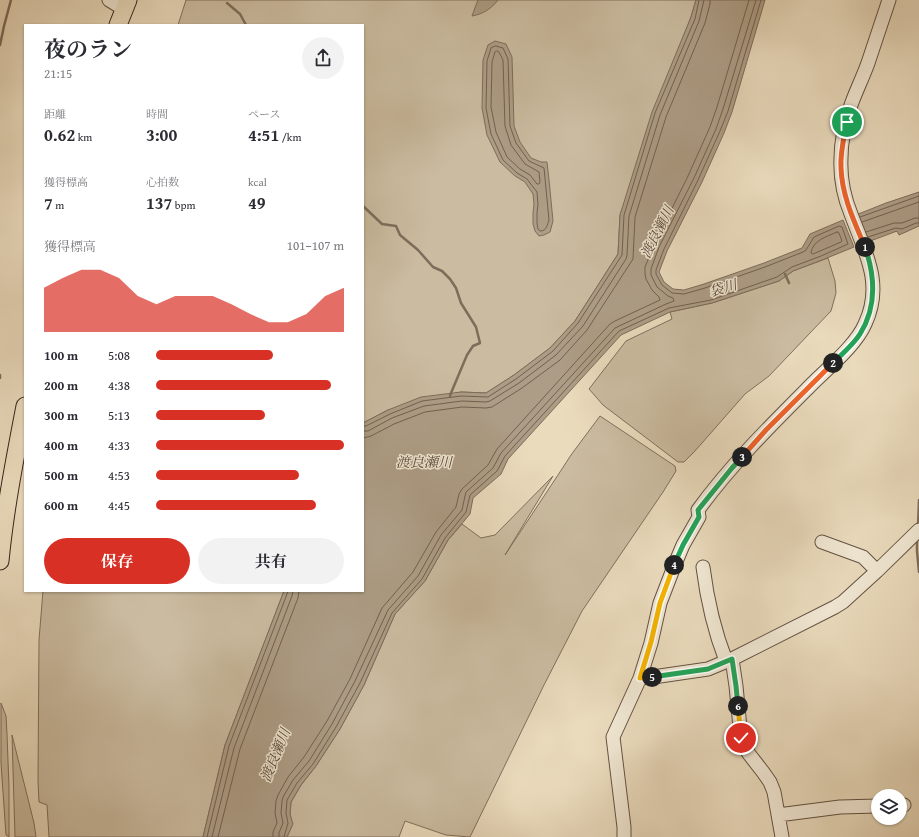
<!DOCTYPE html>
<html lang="ja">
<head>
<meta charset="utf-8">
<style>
  :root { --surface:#fff; --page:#f2f2f3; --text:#2b2b33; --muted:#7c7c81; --accent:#d93025 }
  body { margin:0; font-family:"Gentium Book Plus","Noto Serif JP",serif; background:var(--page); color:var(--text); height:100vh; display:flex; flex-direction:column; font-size:15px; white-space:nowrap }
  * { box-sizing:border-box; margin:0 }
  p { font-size:13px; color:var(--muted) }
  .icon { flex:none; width:22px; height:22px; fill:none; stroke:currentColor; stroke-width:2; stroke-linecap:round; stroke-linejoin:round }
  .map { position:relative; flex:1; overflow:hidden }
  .sheet { position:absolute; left:24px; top:24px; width:340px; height:568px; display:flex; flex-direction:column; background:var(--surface); border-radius:0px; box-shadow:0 1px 3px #0004 }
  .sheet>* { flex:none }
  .fabs { position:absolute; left:871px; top:789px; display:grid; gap:8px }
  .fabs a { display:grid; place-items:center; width:36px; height:36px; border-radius:50%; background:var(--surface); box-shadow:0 1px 3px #0004; font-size:20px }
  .pin { position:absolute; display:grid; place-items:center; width:34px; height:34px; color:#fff; margin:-17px; border:2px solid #fff; border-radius:50%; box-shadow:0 1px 4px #0007 }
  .km { position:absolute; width:20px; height:20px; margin:-10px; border-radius:50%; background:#222; color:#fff; font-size:11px; line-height:20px; text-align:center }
  .round { display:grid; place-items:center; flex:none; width:42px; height:42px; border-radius:21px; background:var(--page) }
  .summary { display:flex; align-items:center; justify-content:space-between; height:68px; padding:0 20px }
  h1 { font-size:22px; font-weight:700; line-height:30px }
  .stats { display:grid; grid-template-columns:repeat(3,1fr); gap:6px; height:68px; padding:4px 20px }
  .stats div { display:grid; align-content:center }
  .stats b { font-size:17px; font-weight:700 }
  .stats small { font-size:11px; font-weight:400 }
  .stats p { font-size:11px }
  .chart { height:112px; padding:8px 20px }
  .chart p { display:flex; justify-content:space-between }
  .chart svg { width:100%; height:72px; margin-top:4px; fill:var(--accent); opacity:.7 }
  .primary-button { display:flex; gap:8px; margin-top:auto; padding:8px 20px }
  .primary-button a { flex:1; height:46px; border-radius:24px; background:var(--accent); color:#fff; font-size:16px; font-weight:700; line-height:46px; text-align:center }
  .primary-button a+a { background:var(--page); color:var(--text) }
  ul { padding:0 20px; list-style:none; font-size:13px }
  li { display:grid; grid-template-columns:64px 48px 1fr; align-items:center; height:30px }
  li i { height:10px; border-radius:5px; background:var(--accent) }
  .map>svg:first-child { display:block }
  .green { fill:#cbbca1; stroke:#80705e }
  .water { fill:#ad9d86; stroke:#7d6d5b }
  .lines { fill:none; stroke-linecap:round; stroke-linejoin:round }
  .shore { stroke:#726050; stroke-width:1 }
  .stream { stroke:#7d6d5b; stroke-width:2.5 }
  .minor-casing { stroke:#635243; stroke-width:15 }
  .major-casing { stroke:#36241a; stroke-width:19 }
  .minor { stroke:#f1e8d4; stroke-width:13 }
  .major { stroke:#eadbbd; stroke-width:17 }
  .split-1-casing { stroke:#fff; stroke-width:8 }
  .split-2-casing { stroke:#fff; stroke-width:8 }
  .split-3-casing { stroke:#fff; stroke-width:8 }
  .split-4-casing { stroke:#fff; stroke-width:8 }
  .split-5-casing { stroke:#fff; stroke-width:8 }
  .split-6-casing { stroke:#fff; stroke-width:8 }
  .split-7-casing { stroke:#fff; stroke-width:8 }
  .split-1 { stroke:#f0652b; stroke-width:5 }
  .split-2 { stroke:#22a559; stroke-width:5 }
  .split-3 { stroke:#f0652b; stroke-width:5 }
  .split-4 { stroke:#22a559; stroke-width:5 }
  .split-5 { stroke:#f5b400; stroke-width:5 }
  .split-6 { stroke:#22a559; stroke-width:5 }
  .split-7 { stroke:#f5b400; stroke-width:5 }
  .labels { text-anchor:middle; stroke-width:3; stroke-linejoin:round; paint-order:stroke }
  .water-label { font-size:14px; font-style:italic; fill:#5a483a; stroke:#f1e8d4 }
</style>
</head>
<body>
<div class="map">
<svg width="919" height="837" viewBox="0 0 919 837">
  <rect width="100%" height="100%" fill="#eadbbd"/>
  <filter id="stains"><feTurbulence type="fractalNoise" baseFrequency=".005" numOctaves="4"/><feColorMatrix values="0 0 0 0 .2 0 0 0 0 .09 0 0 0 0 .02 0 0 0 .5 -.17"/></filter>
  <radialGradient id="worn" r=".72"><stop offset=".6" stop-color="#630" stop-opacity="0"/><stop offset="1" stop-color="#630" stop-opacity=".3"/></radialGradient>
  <path class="green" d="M 186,0 L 696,0 L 691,17 L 620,215 L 618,254 L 575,321 L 550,348 L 514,375 L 486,393 L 461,392 L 388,410 L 363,423 L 363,25 L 178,25 Z
    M 828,258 L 835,281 L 836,293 L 831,311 L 769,376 L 745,394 L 695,451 L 684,462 L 678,462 L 603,405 L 589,389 L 626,341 L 672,319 L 670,312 L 712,303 L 779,281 L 793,271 Z
    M 600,416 L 675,466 L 676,471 L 663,492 L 582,611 L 544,685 L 470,837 L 446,835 L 405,821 L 399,837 L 287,837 L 292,824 L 290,814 L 291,802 L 301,785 L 316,766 L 340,729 L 364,685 L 395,614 L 425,581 L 448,540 L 462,524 L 481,538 L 495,535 L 553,476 L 505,555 L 558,475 L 571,455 Z
    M 43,591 L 284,591 L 225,745 L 203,837 L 49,837 L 47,805 L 39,802 L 38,781 L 39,640 Z
    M 1,703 L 6,716 L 7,734 L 9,787 L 9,837 L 6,835 L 1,763 Z
    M 12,735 L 34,823 L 36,837 L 15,837 Z"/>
  <path class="water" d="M 478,0 L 498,0 C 491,9 483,14 472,16 Z
    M 696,0 L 765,0 L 732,112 L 724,133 L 702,182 L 667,251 L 659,272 L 664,282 L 673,289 L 684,290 L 704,284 L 764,263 L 802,248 L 810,234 L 843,220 L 854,247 L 822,260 L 793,271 L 779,281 L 712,303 L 670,312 L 621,335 L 508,459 L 501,474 L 473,498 L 470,514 L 448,540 L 425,581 L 395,614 L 364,685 L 340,729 L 316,766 L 301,785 L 291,802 L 290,814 L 293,824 L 287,837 L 203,837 L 225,745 L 284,591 L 363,591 L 363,423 L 388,410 L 421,397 L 461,392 L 486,393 L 514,375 L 550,348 L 575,321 L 618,254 L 620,215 L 652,112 L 691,17 Z
    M 495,41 L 506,44 L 512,57 L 514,126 L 520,142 L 531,158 L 541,162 L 547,162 L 549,180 L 553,221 L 550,232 L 544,235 L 539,236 L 535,231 L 533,224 L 533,213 L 534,204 L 533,194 L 525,182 L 515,176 L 500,162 L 487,135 L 482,108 L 483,60 L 488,45 Z
    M 919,192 L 919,226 L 899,235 L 897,231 L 857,246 L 846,219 L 886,203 Z"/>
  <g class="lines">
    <path class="shore" d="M 496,46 L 503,48 L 508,59 L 510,126 L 516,143 L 529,161 L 544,168 L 549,220 C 547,225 547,231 540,231 L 538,229 L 537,223 L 537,213 L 538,204 L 537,192 L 527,179 L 517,173 L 503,160 L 491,134 L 486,108 L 487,61 L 491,48 Z
      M 497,51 L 499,52 L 503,60 L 505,126 L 511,145 L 525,164 L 539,172 L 540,182 L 539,184 L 537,184 L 530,175 L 520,169 L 507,157 L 496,132 L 491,107 L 492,62 L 495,52 Z
      M 860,217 L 919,196
      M 862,222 L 919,202
      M 837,232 L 839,233 L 842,241 L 841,242 L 813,254 L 811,253 C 813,240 826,237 837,232 Z
      M 866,232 L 894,223 L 902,223 L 915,218 L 919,218
      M 868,237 L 896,228 L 902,229 L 916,223 L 919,223
      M 363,426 L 366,426 L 390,414 L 422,401 L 461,396 L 488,397 L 516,379 L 553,351 L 578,323 L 622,255 L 624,215 L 655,113 L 695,19 L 699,0
      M 363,431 L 368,431 L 392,418 L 424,406 L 462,401 L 486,402 L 490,401 L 519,383 L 556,355 L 583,326 L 626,259 L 627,255 L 629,216 L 660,115 L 699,21 L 704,0
      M 363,438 L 371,436 L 394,424 L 425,412 L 462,407 L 486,408 L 492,407 L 522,388 L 560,360 L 587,330 L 633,259 L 635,217 L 666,117 L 705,23 L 710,4 L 710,0
      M 207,837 L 229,746 L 287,594 L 288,591
      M 212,837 L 234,748 L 292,596 L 293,591
      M 218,837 L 240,749 L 298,598 L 299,591
      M 273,837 L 273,832 L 277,823 L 275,813 L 276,801 L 278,795 L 288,777 L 304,757 L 327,721 L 350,679 L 382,608 L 413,572 L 436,532 L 456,507 L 459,494 L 462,489 L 488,465 L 497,449 L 610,324 L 615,321 L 660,300 L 659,297 L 652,290 L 646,279 L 645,274 L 645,267 L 654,245 L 688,176 L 710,127 L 717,107 L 749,0
      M 279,837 L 279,833 L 283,823 L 281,813 L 282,801 L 283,797 L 293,780 L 309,761 L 332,724 L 355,681 L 388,610 L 418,576 L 441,535 L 462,510 L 465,496 L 466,492 L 493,468 L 501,453 L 615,328 L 666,304 L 674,301 L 673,298 L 668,296 L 657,287 L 651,275 L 651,269 L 659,247 L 694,178 L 716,129 L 723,109 L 756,0
      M 284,837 L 288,823 L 286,813 L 287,800 L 297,783 L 313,764 L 336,727 L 360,683 L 392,613 L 422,579 L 445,538 L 466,512 L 470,495 L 497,471 L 505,456 L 619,331 L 669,308 L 711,300 L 777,277 L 792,267 L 821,256 L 848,244 L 842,227 L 839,226 L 814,237 L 806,250 L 803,252 L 765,267 L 705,288 L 684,294 L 672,293 L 662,285 L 656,274 L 656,270 L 664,249 L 698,180 L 720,131 L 728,111 L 761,0"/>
    <path class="stream" d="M 227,3 L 240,14 L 246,25
      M 0,45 L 4,26 L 11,0
      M 363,206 L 382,224 L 396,226 L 400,235 L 418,250 L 433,267 L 442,271 L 450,279 L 456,288 L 461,303 L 476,327 L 480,343 L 473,346 L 467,355 L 451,393 L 450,396
      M 785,274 L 789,283
      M 0,375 L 0,378
      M 918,527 L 919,500
      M 917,538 L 917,551 L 919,572"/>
    <g class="minor-casing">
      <path id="minor" d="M 109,0 L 124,9
        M 822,542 L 863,557 L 877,571
        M 703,567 C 707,599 714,630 726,661
        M 732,659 L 736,686 L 741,738 L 745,747 L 749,754 L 763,772 L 770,782 L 774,792 L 782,837
        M 640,678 L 653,677 L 708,669 L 732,659 L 835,607 L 843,602 L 877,571 L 919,530
        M 900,806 L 904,805
        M 778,815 L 840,807 L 878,806
        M 624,837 L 624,827 L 613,737 L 640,678 L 651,643 L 660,603 L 675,564 L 683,545 L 699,517 L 698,510 C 730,466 769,427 807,389 C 825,370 855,347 865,324 C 884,284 865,252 851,214 C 844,197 840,178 841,158 C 841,142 846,120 851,105 C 856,91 863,77 868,63 C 875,42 882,21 889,0"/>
    </g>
    <g class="major-casing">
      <path id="major" d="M 118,25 L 128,0
        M 0,561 C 5,509 15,458 25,406"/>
    </g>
    <use href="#minor" class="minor"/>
    <use href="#major" class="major"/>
  </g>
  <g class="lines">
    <g class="split-1-casing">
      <path id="split-1" d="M 847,122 C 844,137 840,152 841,168 C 842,196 854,221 865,247"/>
    </g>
    <g class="split-2-casing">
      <path id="split-2" d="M 833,363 C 842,354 853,345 860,334 C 877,307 875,276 865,247"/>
    </g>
    <g class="split-3-casing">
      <path id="split-3" d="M 742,457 L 766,430 L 833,363"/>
    </g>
    <g class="split-4-casing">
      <path id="split-4" d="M 674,565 L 683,545 L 699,517 L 698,510 L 732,468 L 742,457"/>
    </g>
    <g class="split-5-casing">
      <path id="split-5" d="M 652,677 L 640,678 L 651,642 L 660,603 L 674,565"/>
    </g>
    <g class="split-6-casing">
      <path id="split-6" d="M 652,677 L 708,669 L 732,659 L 736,686 L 738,706"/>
    </g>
    <g class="split-7-casing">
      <path id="split-7" d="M 738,706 L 741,738"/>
    </g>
    <use href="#split-1" class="split-1"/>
    <use href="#split-2" class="split-2"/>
    <use href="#split-3" class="split-3"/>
    <use href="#split-4" class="split-4"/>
    <use href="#split-5" class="split-5"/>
    <use href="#split-6" class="split-6"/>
    <use href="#split-7" class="split-7"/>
  </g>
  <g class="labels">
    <g class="water-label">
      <text transform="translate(657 232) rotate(-63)" y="5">渡良瀬川</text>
      <text transform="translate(723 288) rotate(-17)" y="5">袋川</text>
      <text x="424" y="467">渡良瀬川</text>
      <text transform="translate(275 755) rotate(-68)" y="5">渡良瀬川</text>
    </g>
  </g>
  <rect width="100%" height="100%" filter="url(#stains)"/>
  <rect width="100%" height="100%" fill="url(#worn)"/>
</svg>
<div class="fabs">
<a><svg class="icon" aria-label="layers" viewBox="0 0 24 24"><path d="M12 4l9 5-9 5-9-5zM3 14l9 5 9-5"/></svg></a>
</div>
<div class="pin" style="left:847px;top:122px;background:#1e9e55"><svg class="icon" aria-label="arrive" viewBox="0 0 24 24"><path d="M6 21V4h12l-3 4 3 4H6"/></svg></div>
<div class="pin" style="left:741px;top:738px;background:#d93025"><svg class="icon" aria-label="check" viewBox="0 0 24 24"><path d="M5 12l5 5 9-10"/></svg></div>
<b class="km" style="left:865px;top:247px">1</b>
<b class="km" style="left:833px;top:363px">2</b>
<b class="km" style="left:742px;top:457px">3</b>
<b class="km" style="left:674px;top:565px">4</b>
<b class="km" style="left:652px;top:677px">5</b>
<b class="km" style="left:738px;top:706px">6</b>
<section class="sheet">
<div class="summary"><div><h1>夜のラン</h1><p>21:15</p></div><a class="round"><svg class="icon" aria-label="share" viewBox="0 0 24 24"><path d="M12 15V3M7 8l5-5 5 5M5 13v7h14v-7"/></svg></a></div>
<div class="stats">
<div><p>距離</p><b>0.62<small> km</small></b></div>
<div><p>時間</p><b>3:00</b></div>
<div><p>ペース</p><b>4:51<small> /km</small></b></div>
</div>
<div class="stats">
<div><p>獲得標高</p><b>7<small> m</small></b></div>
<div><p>心拍数</p><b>137<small> bpm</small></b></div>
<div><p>kcal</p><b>49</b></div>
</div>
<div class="chart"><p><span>獲得標高</span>101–107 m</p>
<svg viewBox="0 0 160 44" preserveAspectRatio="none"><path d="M0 44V17L10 11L20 6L30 6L40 11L50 22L60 27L70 22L80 22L90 22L100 27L110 33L120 38L130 38L140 33L150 22L160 17V44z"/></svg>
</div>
<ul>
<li><b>100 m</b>5:08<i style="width:62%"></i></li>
<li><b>200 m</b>4:38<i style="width:93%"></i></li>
<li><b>300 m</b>5:13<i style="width:58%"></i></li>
<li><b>400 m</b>4:33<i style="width:100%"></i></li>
<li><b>500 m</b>4:53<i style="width:76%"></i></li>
<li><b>600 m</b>4:45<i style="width:85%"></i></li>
</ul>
<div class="primary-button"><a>保存</a><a>共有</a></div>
</section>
</div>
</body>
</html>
